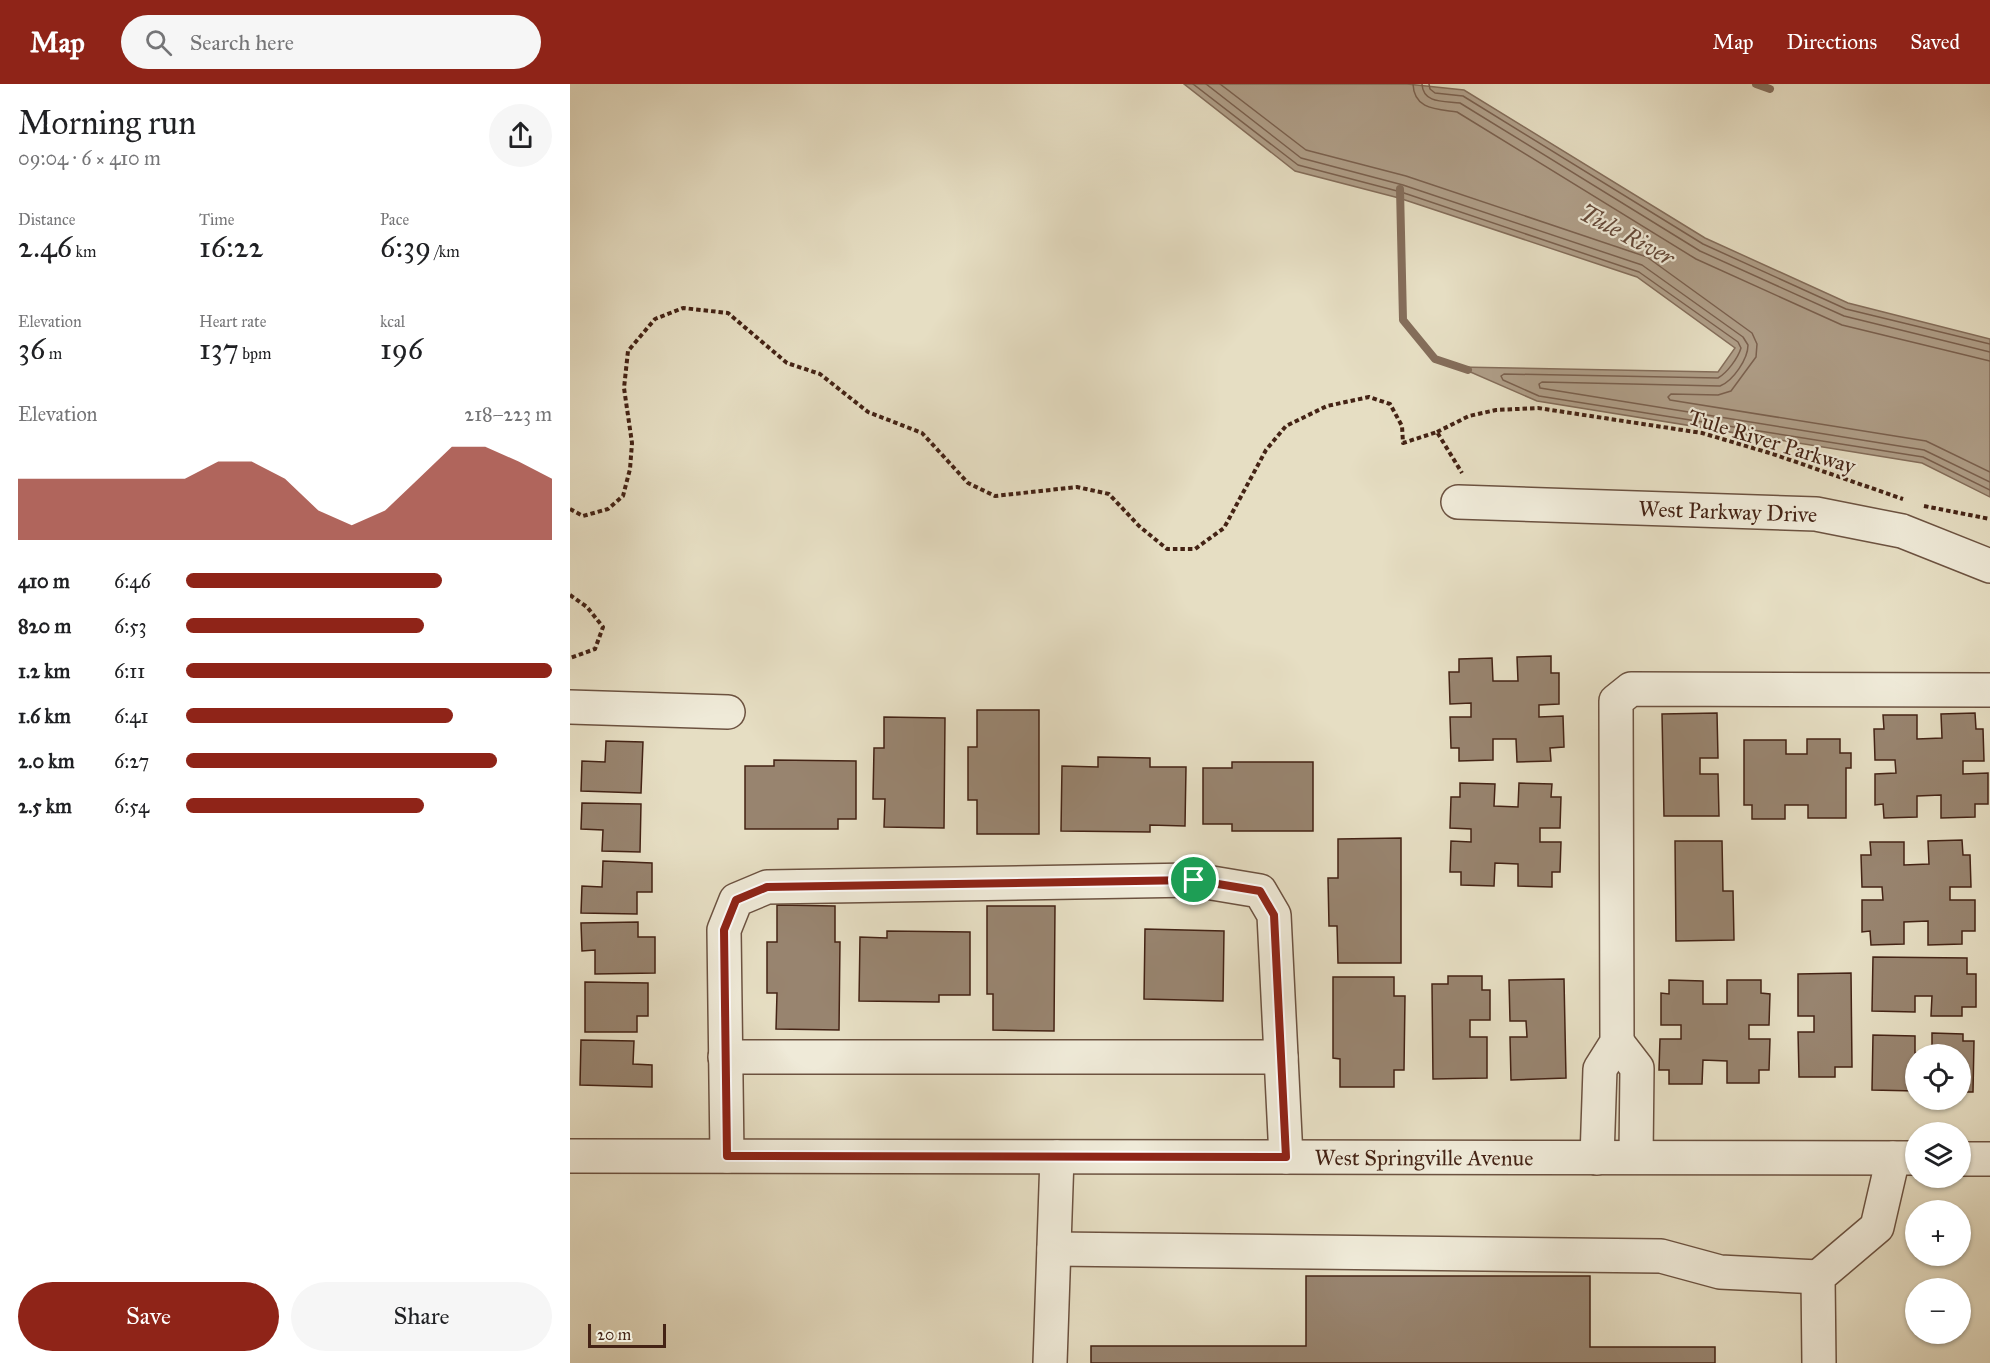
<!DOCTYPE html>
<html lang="en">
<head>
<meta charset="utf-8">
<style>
  :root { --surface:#fff; --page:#f6f6f6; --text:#202124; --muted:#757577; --accent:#8f2418 }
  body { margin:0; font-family:"IM FELL Great Primer",serif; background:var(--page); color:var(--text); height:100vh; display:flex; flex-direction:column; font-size:22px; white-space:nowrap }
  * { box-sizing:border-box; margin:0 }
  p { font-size:20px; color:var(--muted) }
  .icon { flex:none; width:33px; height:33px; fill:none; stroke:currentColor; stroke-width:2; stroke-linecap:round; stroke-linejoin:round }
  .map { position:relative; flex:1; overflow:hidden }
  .drawer { display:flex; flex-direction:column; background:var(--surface); width:570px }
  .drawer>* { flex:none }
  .buttons { position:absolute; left:1335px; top:960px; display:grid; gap:12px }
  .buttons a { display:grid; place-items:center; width:66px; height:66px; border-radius:50%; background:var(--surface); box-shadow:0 2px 4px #0004; font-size:30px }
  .scale { position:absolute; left:18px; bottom:15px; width:78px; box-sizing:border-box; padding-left:6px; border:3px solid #442315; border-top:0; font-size:16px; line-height:21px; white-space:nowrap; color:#442315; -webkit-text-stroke:4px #efead8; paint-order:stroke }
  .pin { position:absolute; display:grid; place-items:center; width:51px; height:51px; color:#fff; margin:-26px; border:3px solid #fff; border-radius:50%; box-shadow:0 2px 6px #0007 }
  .round { display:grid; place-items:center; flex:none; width:63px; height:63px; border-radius:32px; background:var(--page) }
  .headline { display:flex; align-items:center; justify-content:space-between; height:102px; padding:0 18px }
  h1 { font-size:33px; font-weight:600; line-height:45px }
  .metrics { display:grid; grid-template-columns:repeat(3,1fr); gap:9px; height:102px; padding:6px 18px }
  .metrics div { display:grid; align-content:center }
  .metrics b { font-size:30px; font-weight:600 }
  .metrics small { font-size:16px; font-weight:400 }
  .metrics p { font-size:16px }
  .chart { height:168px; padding:12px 18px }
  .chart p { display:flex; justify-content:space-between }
  .chart svg { width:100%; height:108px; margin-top:6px; fill:var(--accent); opacity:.7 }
  .cta { display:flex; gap:12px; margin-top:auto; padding:12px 18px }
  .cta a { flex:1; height:69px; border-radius:36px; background:var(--accent); color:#fff; font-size:24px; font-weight:600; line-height:69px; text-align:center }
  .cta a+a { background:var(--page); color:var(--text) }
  ul { padding:0 18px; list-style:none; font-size:20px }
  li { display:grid; grid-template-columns:96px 72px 1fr; align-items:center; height:45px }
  li i { height:15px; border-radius:8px; background:var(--accent) }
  header { display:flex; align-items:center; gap:36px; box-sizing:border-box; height:84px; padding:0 30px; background:var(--accent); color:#fff }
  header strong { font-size:28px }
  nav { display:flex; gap:33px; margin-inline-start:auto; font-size:21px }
  .search { width:420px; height:54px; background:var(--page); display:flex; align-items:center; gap:15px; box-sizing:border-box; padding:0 21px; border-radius:33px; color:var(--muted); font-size:22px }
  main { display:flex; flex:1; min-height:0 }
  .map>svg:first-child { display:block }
  .water { fill:#af9e88; stroke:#846d5a; stroke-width:1.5 }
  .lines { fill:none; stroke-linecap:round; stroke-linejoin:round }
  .shore { stroke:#7a604e; stroke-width:1.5 }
  .stream { stroke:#846d5a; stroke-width:8 }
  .building { fill:#98846f; stroke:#442315; stroke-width:1.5 }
  .minor-casing { stroke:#6c5240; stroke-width:36 }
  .path { stroke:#442315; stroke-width:4; stroke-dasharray:4.5 3; stroke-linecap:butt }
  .minor { stroke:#efead8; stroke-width:33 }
  .route-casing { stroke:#fff; stroke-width:12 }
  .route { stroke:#8f2418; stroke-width:8 }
  .labels { text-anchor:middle; stroke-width:4.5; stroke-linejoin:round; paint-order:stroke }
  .street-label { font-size:22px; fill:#442315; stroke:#efead8 }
  .water-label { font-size:24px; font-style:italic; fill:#644838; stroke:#efead8 }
</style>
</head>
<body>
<header>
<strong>Map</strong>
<div class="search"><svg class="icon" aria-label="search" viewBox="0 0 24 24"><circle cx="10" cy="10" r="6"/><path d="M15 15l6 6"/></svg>Search here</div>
<nav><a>Map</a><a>Directions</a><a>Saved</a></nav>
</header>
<main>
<section class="drawer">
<div class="headline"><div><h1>Morning run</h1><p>09:04 · 6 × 410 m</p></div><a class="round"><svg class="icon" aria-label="share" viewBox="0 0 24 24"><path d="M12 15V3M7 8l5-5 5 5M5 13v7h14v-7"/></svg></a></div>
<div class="metrics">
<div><p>Distance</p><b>2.46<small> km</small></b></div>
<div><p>Time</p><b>16:22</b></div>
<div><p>Pace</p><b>6:39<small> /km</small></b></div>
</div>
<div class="metrics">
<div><p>Elevation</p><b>36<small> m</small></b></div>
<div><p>Heart rate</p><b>137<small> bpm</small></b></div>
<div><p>kcal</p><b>196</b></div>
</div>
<div class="chart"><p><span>Elevation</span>218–223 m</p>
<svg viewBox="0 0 160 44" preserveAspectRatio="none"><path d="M0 44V19L10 19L20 19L30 19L40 19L50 19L60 12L70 12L80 19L90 32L100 38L110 32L120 19L130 6L140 6L150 12L160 19V44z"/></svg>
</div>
<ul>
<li><b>410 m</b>6:46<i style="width:70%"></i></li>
<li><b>820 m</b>6:53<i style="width:65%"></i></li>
<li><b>1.2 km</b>6:11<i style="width:100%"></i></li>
<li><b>1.6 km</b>6:41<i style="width:73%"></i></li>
<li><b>2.0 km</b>6:27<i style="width:85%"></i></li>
<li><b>2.5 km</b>6:54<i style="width:65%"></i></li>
</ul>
<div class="cta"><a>Save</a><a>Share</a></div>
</section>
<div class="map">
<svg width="1420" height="1279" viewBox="0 0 1420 1279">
  <rect width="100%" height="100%" fill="#e6dec3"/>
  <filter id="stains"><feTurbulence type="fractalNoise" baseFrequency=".00333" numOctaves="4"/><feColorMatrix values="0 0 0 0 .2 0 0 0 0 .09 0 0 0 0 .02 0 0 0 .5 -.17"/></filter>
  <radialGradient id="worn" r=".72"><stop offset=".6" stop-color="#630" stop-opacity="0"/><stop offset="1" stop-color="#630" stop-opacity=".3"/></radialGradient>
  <path class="water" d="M 614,0 L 837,0 L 894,6 L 1135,154 L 1278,219 L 1420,255 L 1420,413 L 1352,379 L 967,317 L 889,283 L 1148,288 L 1165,264 L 1067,193 L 829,114 L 725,87 Z"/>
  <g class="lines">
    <path class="shore" d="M 623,0 L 728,81 L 831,108 L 1069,188 L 1168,258 L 1171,264 C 1168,274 1157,289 1148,294 L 934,290 L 931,292 L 933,296 L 969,312 L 1353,373 L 1420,406
      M 636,0 L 731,74 L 833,101 L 1072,181 L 1173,253 L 1178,261 C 1178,275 1163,297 1150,302 L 972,298 L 969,300 L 970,304 L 1354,366 L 1420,398
      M 650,0 L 736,66 L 836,92 L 1077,173 L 1182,249 L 1187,260 L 1186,273 L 1161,307 L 1148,311 L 1101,310 L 1098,313 L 1100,316 L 1356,357 L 1420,388
      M 843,0 C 844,26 867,25 887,28 L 1126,175 L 1272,241 L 1420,277
      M 852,0 C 853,20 875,17 890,19 L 1130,167 L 1274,232 L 1420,268
      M 859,0 L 860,5 L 865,9 L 893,12 L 1133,160 L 1276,225 L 1420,260"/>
    <path class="stream" d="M 1186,0 L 1200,5
      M 830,105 L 833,236 L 865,275 L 898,286"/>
  </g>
  <path class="building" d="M 981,572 L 981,589 L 989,589 L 989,620 L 969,621 L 969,633 L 993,632 L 994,663 L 980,664 L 981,677 L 947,678 L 946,655 L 923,655 L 923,676 L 889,677 L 889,664 L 881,664 L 880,633 L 901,633 L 901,619 L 880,620 L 879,588 L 889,588 L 889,575 L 922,574 L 923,597 L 948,597 L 947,573 Z
    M 407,626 L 469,626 L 469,750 L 407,750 L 407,716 L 398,716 L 398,663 L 407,663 Z
    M 1147,629 L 1148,674 L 1130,674 L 1130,690 L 1148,690 L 1149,732 L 1094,732 L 1092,630 Z
    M 1405,629 L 1406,645 L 1413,645 L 1414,677 L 1393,677 L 1393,690 L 1418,689 L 1418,720 L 1405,720 L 1405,733 L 1371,734 L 1371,711 L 1347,712 L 1347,733 L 1314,734 L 1313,720 L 1305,721 L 1305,690 L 1326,689 L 1325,676 L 1305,676 L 1304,645 L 1314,645 L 1313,631 L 1347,631 L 1347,655 L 1372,654 L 1371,630 Z
    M 314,633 L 375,634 L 374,744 L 314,743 L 315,715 L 303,715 L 304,664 L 314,664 Z
    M 1237,655 L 1270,655 L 1270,669 L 1281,669 L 1281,684 L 1276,684 L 1276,734 L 1238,734 L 1238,721 L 1215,721 L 1215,735 L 1182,735 L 1182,721 L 1174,721 L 1174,656 L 1216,656 L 1216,670 L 1237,670 Z
    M 36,657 L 73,658 L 71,709 L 11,707 L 12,677 L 35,678 Z
    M 528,673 L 580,674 L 580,683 L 616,683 L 615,742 L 580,741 L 580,748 L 491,747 L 492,682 L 528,683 Z
    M 204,676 L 286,677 L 286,735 L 268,735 L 268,745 L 175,745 L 175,682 L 204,682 Z
    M 662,678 L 743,678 L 743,747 L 662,747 L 662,740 L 633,740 L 633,684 L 662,684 Z
    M 890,699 L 925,700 L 924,722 L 948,723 L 949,699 L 982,700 L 981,713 L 991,713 L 990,744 L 970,744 L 970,758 L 991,758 L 990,788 L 982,788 L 982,803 L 948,802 L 948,780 L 925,779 L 924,802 L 891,801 L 891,788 L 880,788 L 881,757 L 901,758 L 901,745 L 880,744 L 881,713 L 890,713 Z
    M 12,719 L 71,720 L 70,768 L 32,767 L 33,746 L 11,745 Z
    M 831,754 L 831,879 L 768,879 L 767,842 L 759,842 L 758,794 L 768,794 L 768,755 Z
    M 1392,756 L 1393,771 L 1400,771 L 1401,803 L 1380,803 L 1380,816 L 1405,816 L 1405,847 L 1392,847 L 1392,860 L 1358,861 L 1358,837 L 1334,838 L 1334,860 L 1301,861 L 1300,847 L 1292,848 L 1292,816 L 1313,816 L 1312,803 L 1292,803 L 1291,771 L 1301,771 L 1300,758 L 1334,758 L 1334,781 L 1359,780 L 1358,757 Z
    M 1105,757 L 1152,757 L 1153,807 L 1163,807 L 1164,856 L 1106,857 Z
    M 33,777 L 82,779 L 82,808 L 67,808 L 67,830 L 11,829 L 12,802 L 32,803 Z
    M 207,821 L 265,822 L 265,858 L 270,858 L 269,946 L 206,945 L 207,909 L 197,909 L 197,858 L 207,858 Z
    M 417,822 L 485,822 L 484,947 L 423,946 L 423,910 L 417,910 Z
    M 68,838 L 68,853 L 85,853 L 85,889 L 25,890 L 25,866 L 12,867 L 11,839 Z
    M 575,845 L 654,847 L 653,917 L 574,915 Z
    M 317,847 L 400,848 L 400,911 L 369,911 L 369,918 L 289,917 L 290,853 L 317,854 Z
    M 1303,873 L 1397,874 L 1397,890 L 1406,890 L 1406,923 L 1392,923 L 1392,932 L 1361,932 L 1362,912 L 1345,912 L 1345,928 L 1302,927 Z
    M 1281,889 L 1282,983 L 1265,983 L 1265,993 L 1229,993 L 1228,948 L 1244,948 L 1244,932 L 1228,932 L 1228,890 Z
    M 878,892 L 912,892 L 912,906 L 920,906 L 920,936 L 900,936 L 900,953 L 917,953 L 917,994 L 863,995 L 862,900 L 878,900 Z
    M 763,893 L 824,893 L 824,912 L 835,912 L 834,986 L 824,986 L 824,1003 L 770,1003 L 770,975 L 763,974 Z
    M 994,895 L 996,994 L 941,996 L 940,953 L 957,953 L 956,937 L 940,937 L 939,896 Z
    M 1099,896 L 1133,897 L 1133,920 L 1157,920 L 1157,896 L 1191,896 L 1191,909 L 1200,910 L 1199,941 L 1179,941 L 1179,955 L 1200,955 L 1199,986 L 1189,986 L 1189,999 L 1157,999 L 1157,977 L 1133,976 L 1132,1000 L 1099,1000 L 1099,986 L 1089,986 L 1090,955 L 1111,955 L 1111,941 L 1091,941 L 1091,909 L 1099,910 Z
    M 15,898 L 78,899 L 78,932 L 67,932 L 67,948 L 15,948 Z
    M 1362,949 L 1393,950 L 1393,957 L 1404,957 L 1403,1008 L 1390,1008 L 1390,970 L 1346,970 L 1346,1007 L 1302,1006 L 1303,951 L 1345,952 L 1345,969 L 1362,969 Z
    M 11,956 L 64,957 L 63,980 L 82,981 L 82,1003 L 10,1001 Z
    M 736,1192 L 1020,1192 L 1020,1263 L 1145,1263 L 1145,1279 L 521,1279 L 521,1262 L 736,1262 Z"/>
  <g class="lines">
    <g class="minor-casing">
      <g id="minor">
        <path id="s1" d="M 888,418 L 1246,430 L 1332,447 L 1420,482"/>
        <path d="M 0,623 L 158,628"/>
        <path d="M 1047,958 L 1067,984 L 1066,1073"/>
        <path d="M 155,973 L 711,973"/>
        <path id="s2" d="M 0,1072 L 1346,1074"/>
        <path d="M 157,1072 L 154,846 L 166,816 L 197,803 L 624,796 L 690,807 L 704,831 L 716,1073"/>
        <path d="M 1027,1074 L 1030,985 L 1047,958 L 1046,617 L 1061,605 L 1420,606"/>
        <path d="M 1390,1075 L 1420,1075"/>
        <path d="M 484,1165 L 1091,1172 L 1150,1188 L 1248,1193"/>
        <path d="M 480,1279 L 487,1073"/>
        <path d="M 1249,1279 L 1248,1193 L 1307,1143 L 1323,1074"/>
      </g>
    </g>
    <path class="path" d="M 867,348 L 899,332 L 926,326 L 968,324 L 1132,349 L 1203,370 L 1333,415
      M 1354,422 L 1420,435
      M 0,425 L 13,432 L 38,425 L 53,412 L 60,385 L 62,359 L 54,304 L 58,267 L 85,235 L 113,224 L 158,229 L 217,279 L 250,290 L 298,328 L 352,349 L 398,399 L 425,412 L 507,403 L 539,410 L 569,442 L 597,465 L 625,465 L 654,444 L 696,366 L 716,342 L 757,322 L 799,313 L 820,320 L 832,342 L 833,359 L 867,348 L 892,389
      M 0,511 L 17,523 L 33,543 L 25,565 L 0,574"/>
    <use href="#minor" class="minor"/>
  </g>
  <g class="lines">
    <g class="route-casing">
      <path id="route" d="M 624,796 L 690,807 L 704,831 L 716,1073 L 157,1072 L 154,846 L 166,816 L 197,803 Z"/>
    </g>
    <use href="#route" class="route"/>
  </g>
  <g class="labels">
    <g class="street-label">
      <text transform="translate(1202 357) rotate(17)" y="8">Tule River Parkway</text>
      <text dy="8" stroke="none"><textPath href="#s1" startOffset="270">West Parkway Drive</textPath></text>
      <text dy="8" stroke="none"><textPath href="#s2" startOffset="854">West Springville Avenue</textPath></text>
    </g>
    <g class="water-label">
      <text transform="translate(1057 151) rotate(28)" y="8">Tule River</text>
    </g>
  </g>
  <rect width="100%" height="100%" filter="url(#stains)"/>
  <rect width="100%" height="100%" fill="url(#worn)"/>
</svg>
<div class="buttons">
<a><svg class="icon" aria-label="locate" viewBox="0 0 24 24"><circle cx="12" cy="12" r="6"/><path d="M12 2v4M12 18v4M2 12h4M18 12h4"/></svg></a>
<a><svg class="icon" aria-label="layers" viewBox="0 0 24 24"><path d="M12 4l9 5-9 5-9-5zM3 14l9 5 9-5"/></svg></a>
<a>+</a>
<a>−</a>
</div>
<div class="scale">20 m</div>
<div class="pin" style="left:624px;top:796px;background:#1e9e55"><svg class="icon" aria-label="arrive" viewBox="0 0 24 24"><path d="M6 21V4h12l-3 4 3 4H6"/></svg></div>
</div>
</main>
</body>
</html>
